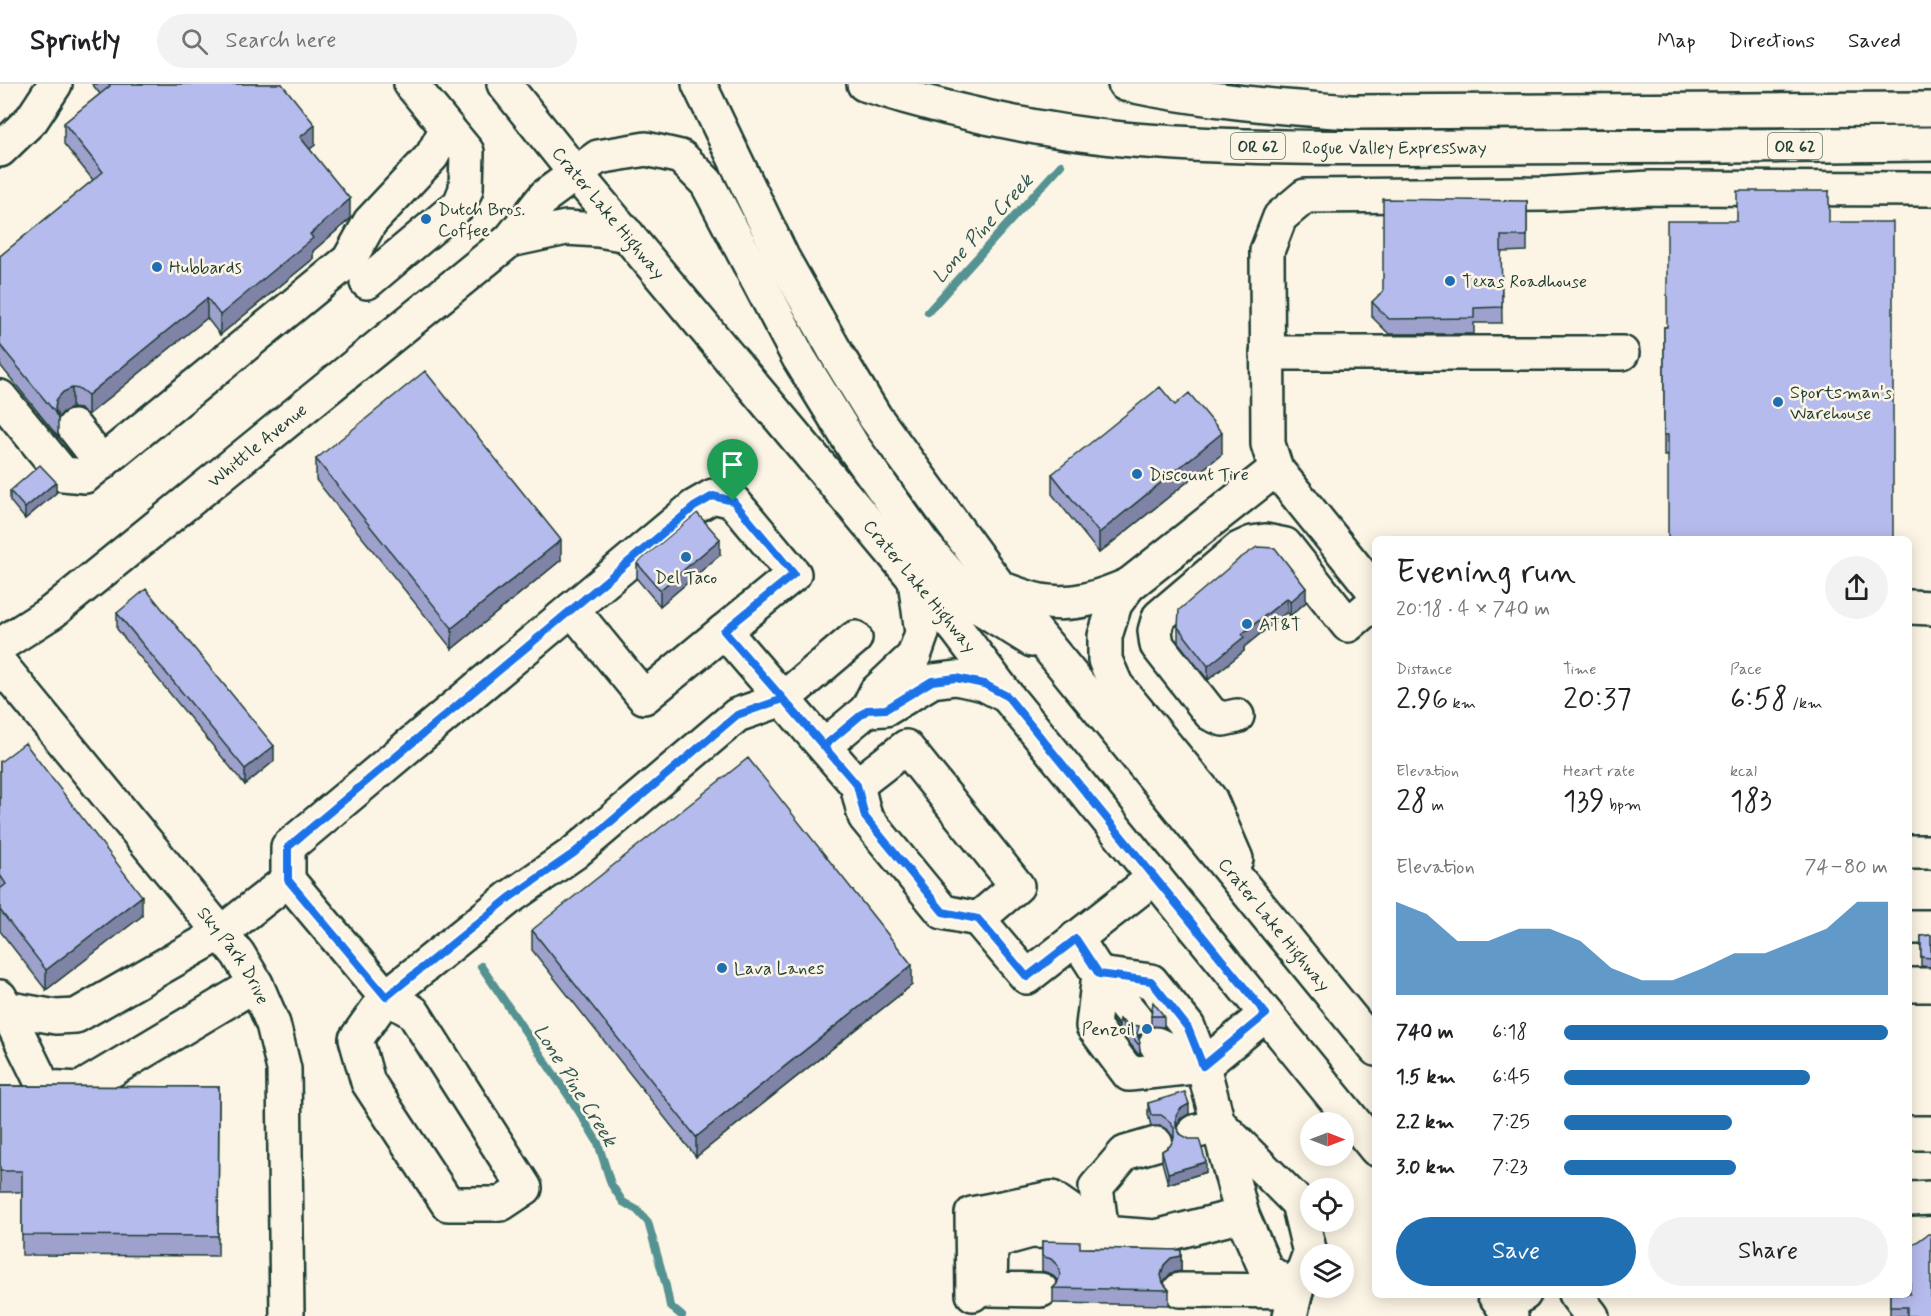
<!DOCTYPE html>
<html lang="en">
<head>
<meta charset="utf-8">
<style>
  :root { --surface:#fff; --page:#f2f2f2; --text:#202124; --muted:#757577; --line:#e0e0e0; --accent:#1f6fb2 }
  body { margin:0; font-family:Mynerve,sans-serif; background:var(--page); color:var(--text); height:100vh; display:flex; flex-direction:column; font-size:22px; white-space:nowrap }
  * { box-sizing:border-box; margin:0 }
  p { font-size:20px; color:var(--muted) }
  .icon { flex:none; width:33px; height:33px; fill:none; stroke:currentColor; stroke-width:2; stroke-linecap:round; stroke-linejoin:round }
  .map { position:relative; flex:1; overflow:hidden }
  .sheet { position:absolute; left:1372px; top:452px; width:540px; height:762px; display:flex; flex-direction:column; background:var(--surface); border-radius:9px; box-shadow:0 3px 15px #0003 }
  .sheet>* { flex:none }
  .needle { width:39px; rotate:90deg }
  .controls { position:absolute; left:1300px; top:1028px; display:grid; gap:12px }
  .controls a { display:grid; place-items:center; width:54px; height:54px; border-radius:50%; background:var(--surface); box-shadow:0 3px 15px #0003; font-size:30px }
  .pin { position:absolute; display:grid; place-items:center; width:51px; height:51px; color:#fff; margin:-62px -26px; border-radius:50% 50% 50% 0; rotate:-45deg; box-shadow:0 0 6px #0007 }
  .pin .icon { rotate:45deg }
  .round { display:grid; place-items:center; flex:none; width:63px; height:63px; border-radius:32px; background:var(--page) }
  .overview { display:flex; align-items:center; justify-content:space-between; height:102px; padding:0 24px }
  h1 { font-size:33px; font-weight:600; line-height:45px }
  .metrics { display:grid; grid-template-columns:repeat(3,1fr); gap:9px; height:102px; padding:6px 24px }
  .metrics div { display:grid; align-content:center }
  .metrics b { font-size:30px; font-weight:600 }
  .metrics small { font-size:16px; font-weight:400 }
  .metrics p { font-size:16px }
  .chart { height:168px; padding:12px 24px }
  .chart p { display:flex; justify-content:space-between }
  .chart svg { width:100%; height:108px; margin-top:6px; fill:var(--accent); opacity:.7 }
  .action { display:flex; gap:12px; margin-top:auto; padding:12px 24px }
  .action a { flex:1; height:69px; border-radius:36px; background:var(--accent); color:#fff; font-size:24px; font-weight:600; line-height:69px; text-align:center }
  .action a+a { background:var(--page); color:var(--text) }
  ul { padding:0 24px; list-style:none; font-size:20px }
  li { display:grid; grid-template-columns:96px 72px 1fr; align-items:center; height:45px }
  li i { height:15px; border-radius:8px; background:var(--accent) }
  header { display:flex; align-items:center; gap:36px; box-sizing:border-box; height:84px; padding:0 30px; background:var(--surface); border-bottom:2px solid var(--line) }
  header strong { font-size:28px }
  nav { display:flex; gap:33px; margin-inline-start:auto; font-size:21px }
  .search { width:420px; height:54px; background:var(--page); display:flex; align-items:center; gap:15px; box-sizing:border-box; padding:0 21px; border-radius:33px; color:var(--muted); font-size:22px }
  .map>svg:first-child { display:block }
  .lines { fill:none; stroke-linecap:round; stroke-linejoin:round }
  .stream { stroke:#559292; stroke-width:8 }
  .minor-casing { stroke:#1f3d34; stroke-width:38 }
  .major-casing { stroke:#1f3d34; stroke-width:38 }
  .highway-casing { stroke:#1f3d34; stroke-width:38 }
  .minor { stroke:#fcf5e5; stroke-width:33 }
  .major { stroke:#fcf5e5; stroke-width:33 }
  .highway { stroke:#fcf5e5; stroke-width:33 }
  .wall { fill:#9da1cc; stroke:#1f3d34; stroke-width:1.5 }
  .shaded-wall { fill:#7f83a6; stroke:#1f3d34; stroke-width:1.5 }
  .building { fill:#b6bbed; stroke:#1f3d34; stroke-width:1.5 }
  .route-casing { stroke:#fff; stroke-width:12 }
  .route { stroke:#1a73e8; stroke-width:8 }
  .poi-dot { fill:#1f6fb2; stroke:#fcf5e5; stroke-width:2 }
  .labels { text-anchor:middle; stroke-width:5; stroke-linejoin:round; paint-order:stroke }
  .shield { fill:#fcf5e5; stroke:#617469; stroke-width:1.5 }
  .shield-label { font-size:16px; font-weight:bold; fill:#1f3d34 }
  .street-label { font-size:18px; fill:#1f3d34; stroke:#fcf5e5 }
  .poi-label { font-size:18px; fill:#1f3d34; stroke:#fcf5e5; text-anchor:start }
  .water-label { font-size:20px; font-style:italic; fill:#315953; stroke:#fcf5e5 }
</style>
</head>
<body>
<header>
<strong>Sprintly</strong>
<div class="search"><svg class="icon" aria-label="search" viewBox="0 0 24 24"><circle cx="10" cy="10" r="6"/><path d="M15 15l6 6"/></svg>Search here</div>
<nav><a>Map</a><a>Directions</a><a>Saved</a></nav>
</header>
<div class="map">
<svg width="1931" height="1232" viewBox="0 0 1931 1232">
  <rect width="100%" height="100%" fill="#fcf5e5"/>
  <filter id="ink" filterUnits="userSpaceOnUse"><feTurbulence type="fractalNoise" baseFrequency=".0167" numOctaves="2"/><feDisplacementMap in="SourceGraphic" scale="12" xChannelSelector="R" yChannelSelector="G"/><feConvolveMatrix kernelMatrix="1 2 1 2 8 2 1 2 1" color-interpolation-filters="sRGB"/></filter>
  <g filter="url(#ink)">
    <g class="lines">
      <path class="stream" d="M 928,228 L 1061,81
        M 481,882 L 576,1023 L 598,1059 L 611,1100 L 623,1118 L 637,1126 L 648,1138 L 666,1202 L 670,1222 L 682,1232"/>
      <g class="minor-casing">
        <g id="minor">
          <path d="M 0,66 L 32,35 L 55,0"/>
          <path d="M 367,198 L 460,120 L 466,105 L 467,68 L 411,0"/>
          <path d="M 1267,269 L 1622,269"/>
          <path d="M 0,313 L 63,390 L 85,392 L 349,176 L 370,138 L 432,72 L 447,44"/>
          <path d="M 74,343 L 102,379"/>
          <path d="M 1276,385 L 1268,360 L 1267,167 L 1280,133 L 1305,112 L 1547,110 L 1651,104 L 1931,105"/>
          <path d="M 915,496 L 922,549 L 914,572 L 876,608 L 867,626 L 886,625 L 932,597 L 956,594 L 984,600 L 1007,612"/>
          <path d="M 1129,501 L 1276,385 L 1376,509"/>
          <path d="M 1910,523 L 1931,524"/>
          <path d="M 572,525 L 694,423 L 713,412 L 733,417 L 794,490 L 724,547 L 857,701 L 865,733 L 943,828 L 978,835 L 1027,893 L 1155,793"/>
          <path id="s1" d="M 0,561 L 52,528 L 510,156"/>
          <path id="s2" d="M 0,580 L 238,870 L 256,900 L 273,940 L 284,985 L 287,1232"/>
          <path d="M 1237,632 L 1223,635 L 1211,630 L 1157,561 L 1155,547 L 1159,533 L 1239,465 L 1252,459 L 1265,457 L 1285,461 L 1348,541 L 1376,517"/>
          <path d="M 824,662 L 867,626"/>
          <path d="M 857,701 L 906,663 L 1017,802 L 978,835"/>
          <path d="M 1910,768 L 1931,768"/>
          <path d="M 288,796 L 386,913 L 509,814 L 574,769 L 737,631 L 783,615 L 855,554"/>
          <path d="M 1910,843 L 1931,843"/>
          <path d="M 1076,854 L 1099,890 L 1151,897 L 1188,943 L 1203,982 L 1242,1131 L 1266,1186 L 1296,1207 L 1290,1232"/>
          <path d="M 1099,890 L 1093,942 L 1129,990 L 1203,982 L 1266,930"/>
          <path d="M 1099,890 L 1135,934"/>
          <path d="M 1910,901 L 1931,901"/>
          <path d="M 0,913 L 44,1003 L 80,1005 L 256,900"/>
          <path d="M 386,913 L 413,928 L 525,1104 L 501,1120 L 448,1120 L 368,998 L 356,955 Z"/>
          <path d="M 5,924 L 56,933 L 76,932 L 221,849 L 288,796 L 288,763 L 572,525 L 644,613 L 724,547"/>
          <path d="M 1156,960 L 1203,982"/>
          <path d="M 1910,1049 L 1931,1049"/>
          <path d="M 1910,1115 L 1931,1114"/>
          <path d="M 1041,1206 L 990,1205 L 991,1158 L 1031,1147 L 1102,1149 L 1096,1103 L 1125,1069 L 1156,1060"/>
          <path d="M 1180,1206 L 1296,1207 L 1310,1169 L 1298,1119 L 1220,1041 L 1194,1048"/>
          <path d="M 973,1210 L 972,1130 L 1052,1114 L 1102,1149 L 1156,1153 L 1242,1131"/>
          <path d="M 1502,1221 L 1524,1210"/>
        </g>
      </g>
      <g class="major-casing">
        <g id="major">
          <path id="s3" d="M 504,0 L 576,90 L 958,547 L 1007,612 L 1376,1065"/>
          <path id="s4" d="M 699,0 L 782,173 L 839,274 L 875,333 L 1000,504 L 1376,965"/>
          <path d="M 510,156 L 545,112 L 598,73 L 646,65 L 681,73 L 707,99 L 799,274 L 854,364 L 923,460 L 976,521 L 1032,556"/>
          <path d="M 510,156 L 566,144 L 598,146 L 628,151"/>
          <path d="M 1129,501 L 1115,520 L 1105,552 L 1105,576 L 1116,601 L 1210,715 L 1236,775"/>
          <path d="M 1000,504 C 1014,509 1028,515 1041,517 C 1073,523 1101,513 1129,501"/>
          <path d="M 1494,1210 L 1511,1232"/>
          <path d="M 1575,1210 L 1592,1232"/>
        </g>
      </g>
      <g class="highway-casing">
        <g id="highway">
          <path id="s5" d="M 864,0 C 948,27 1034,46 1122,55 C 1235,65 1348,64 1462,63 C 1618,63 1775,62 1931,60"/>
          <path d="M 1125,0 C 1200,16 1276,23 1352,28 L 1931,25"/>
        </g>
      </g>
      <use href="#minor" class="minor"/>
      <use href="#major" class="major"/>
      <use href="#highway" class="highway"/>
    </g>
    <path class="wall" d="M 92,0 L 282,0 L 315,61 L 310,65 L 350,135 L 313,167 L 313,175 L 220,251 L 207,234 L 88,331 L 80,325 L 72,324 L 63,328 L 58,334 L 58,353 L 0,281 L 0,172 L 93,96 L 64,60 L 64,39 L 100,10 Z
      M 1829,107 L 1668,372 L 1664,372 L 1664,243 L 1667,243 L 1737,137 Z
      M 1527,117 L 1527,167 L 1501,168 L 1502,239 L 1474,239 L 1474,250 L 1389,250 L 1372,233 L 1372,218 Z
      M 1175,321 L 1222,370 L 1099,469 L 1052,410 L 1052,390 Z
      M 316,375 L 561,476 L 452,565 L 316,396 Z
      M 10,407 L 56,409 L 25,435 L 10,417 Z
      M 720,471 L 660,522 L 637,495 L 637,479 Z
      M 1239,475 L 1306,518 L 1290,532 L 1287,528 L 1244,563 L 1244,567 L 1208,596 L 1178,558 L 1178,543 Z
      M 117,529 L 274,677 L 245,701 L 117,545 Z
      M 0,678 L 142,832 L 46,906 L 0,847 Z
      M 532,846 L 912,901 L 696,1073 L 532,866 Z
      M 1931,851 L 1931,883 L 1921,882 L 1921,852 Z
      M 1151,932 L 1164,932 L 1164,943 L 1151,942 Z
      M 1119,935 L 1139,952 L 1140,970 L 1138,970 L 1119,946 Z
      M 0,1002 L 219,1003 L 218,1172 L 22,1171 L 22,1108 L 0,1108 Z
      M 1148,1019 L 1189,1030 L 1180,1035 L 1176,1043 L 1206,1088 L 1168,1100 L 1162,1078 L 1162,1067 L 1170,1062 L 1174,1054 L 1168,1046 L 1161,1042 L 1151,1042 L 1148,1030 Z
      M 1042,1157 L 1080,1164 L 1181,1166 L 1181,1187 L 1171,1189 L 1163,1198 L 1169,1206 L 1169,1221 L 1053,1219 L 1053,1204 L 1057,1200 L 1058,1197 L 1051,1190 L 1042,1187 Z
      M 1890,1210 L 1931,1232 L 1890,1232 Z"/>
    <path class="shaded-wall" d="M 315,41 L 315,61 L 300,73 L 300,53 Z
      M 350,115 L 350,135 L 313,167 L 313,175 L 220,251 L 220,231 Z
      M 207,214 L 207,234 L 88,331 L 88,311 Z
      M 72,304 L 72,324 L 63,328 L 58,334 L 55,329 L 56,316 L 63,308 Z
      M 1222,349 L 1222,370 L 1099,469 L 1099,449 Z
      M 56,398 L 56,409 L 25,435 L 25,424 Z
      M 720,455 L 720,471 L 660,522 L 660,506 Z
      M 561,456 L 561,476 L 452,565 L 452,544 Z
      M 1306,504 L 1306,518 L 1290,532 L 1290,518 Z
      M 1287,514 L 1287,528 L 1244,563 L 1244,567 L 1208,596 L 1208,582 L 1242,550 Z
      M 274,662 L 274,677 L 245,701 L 245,685 Z
      M 142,812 L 142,832 L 46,906 L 46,886 Z
      M 912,881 L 912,901 L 696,1073 L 696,1053 Z
      M 1189,1020 L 1189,1030 L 1180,1035 L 1176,1043 L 1176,1032 L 1180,1025 Z
      M 1206,1078 L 1206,1088 L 1168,1100 L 1168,1089 Z
      M 1181,1172 L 1181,1187 L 1171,1189 L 1164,1197 L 1161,1206 L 1161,1191 L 1164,1181 L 1171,1174 Z"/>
    <path class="building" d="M 109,0 L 282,0 L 315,41 L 300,53 L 350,115 L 310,150 L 313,154 L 220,231 L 207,214 L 88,311 L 80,305 L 72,304 L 63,308 L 56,316 L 55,325 L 58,332 L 0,261 L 0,172 L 103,88 L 64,39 L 110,2 Z
      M 1737,107 L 1829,107 L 1829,138 L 1893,138 L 1893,454 L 1668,454 L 1668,351 L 1664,351 L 1664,243 L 1667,243 L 1667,137 L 1737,137 Z
      M 1383,115 L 1527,117 L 1527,152 L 1501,152 L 1502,223 L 1474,224 L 1474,234 L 1389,235 L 1372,218 L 1383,207 Z
      M 425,287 L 561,456 L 452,544 L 316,375 Z
      M 1160,303 L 1175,321 L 1189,309 L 1222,349 L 1099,449 L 1052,390 Z
      M 40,381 L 56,398 L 25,424 L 10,407 Z
      M 697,429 L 720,455 L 660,506 L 637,479 Z
      M 1257,463 L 1275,464 L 1306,504 L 1290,518 L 1287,514 L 1242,550 L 1244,553 L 1208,582 L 1178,543 L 1179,526 L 1239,475 Z
      M 146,505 L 274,662 L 245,685 L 117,529 Z
      M 25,659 L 142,812 L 46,886 L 0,826 L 0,805 L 6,800 L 0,791 L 0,678 Z
      M 748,674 L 912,881 L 696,1053 L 532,846 Z
      M 1931,851 L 1931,874 L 1921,873 L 1921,852 Z
      M 1153,918 L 1164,932 L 1151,932 Z
      M 1119,935 L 1129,941 L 1139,942 L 1137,950 L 1140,959 L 1138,960 Z
      M 0,1002 L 219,1003 L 218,1152 L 22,1151 L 22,1087 L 0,1087 Z
      M 1185,1008 L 1189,1020 L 1180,1025 L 1176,1032 L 1176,1043 L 1180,1050 L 1189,1055 L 1199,1055 L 1206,1078 L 1168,1089 L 1162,1067 L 1170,1062 L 1174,1054 L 1174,1044 L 1168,1036 L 1161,1031 L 1151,1031 L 1148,1019 Z
      M 1928,1150 L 1931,1150 L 1931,1232 L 1907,1232 L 1907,1223 L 1890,1223 L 1890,1210 L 1910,1210 L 1910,1163 Z
      M 1042,1157 L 1080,1158 L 1080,1164 L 1181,1166 L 1181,1172 L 1171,1174 L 1164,1181 L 1161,1191 L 1163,1199 L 1169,1206 L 1053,1204 L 1057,1200 L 1060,1191 L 1058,1182 L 1051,1175 L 1042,1172 Z"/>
  </g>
  <g class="lines" filter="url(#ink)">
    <g class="route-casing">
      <path id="route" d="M 733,417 L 713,412 L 694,423 L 288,763 L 288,796 L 386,913 L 509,814 L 574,769 L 737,631 L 783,615 L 857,701 L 865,733 L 943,828 L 978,835 L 1027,893 L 1076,855 L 1099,890 L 1151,897 L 1188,944 L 1203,982 L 1266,930 L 1007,612 L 984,600 L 956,594 L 932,597 L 886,625 L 867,626 L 824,662 L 724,547 L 794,490 L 733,417"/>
    </g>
    <use href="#route" class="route"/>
  </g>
  <g class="poi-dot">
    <circle cx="426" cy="135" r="6"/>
    <circle cx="157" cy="183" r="6"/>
    <circle cx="1450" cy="197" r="6"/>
    <circle cx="1778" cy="318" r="6"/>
    <circle cx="1137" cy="390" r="6"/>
    <circle cx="686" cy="473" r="6"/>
    <circle cx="1247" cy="540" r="6"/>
    <circle cx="722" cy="884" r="6"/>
    <circle cx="1147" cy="945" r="6"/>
  </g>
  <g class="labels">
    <g class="shield">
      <rect x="1231" y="49" width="54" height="26" rx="4.5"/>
      <rect x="1768" y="49" width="54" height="26" rx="4.5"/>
    </g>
    <g class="shield-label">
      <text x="1258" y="68">OR 62</text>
      <text x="1795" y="68">OR 62</text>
    </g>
    <g class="street-label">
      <text dy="6" stroke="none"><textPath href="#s5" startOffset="537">Rogue Valley Expressway</textPath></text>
      <text dy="6" stroke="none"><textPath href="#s3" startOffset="166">Crater Lake Highway</textPath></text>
      <text dy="6" stroke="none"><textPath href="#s1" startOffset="326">Whittle Avenue</textPath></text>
      <text dy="6" stroke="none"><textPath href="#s3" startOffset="652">Crater Lake Highway</textPath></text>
      <text dy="6" stroke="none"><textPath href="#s4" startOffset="1023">Crater Lake Highway</textPath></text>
      <text dy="6" stroke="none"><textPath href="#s2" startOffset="374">Sky Park Drive</textPath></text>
    </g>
    <g class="poi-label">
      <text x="438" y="131">Dutch Bros.<tspan x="438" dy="21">Coffee</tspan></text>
      <text x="169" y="189">Hubbards</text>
      <text x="1462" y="203">Texas Roadhouse</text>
      <text x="1790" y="314">Sportsman's<tspan x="1790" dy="21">Warehouse</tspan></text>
      <text x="1149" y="396">Discount Tire</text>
      <text x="686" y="499" text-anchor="middle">Del Taco</text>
      <text x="1259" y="546">AT&amp;T</text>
      <text x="734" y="890">Lava Lanes</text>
      <text x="1135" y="951" text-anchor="end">Penzoil</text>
    </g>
    <g class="water-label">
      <text transform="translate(982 144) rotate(-48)" y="7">Lone Pine Creek</text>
      <text transform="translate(576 1001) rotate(58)" y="7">Lone Pine Creek</text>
    </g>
  </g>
</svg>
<div class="controls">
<a><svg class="needle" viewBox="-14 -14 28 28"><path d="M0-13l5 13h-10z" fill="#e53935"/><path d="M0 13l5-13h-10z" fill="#757577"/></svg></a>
<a><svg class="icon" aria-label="locate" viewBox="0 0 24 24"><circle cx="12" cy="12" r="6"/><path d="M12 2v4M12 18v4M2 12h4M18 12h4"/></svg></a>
<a><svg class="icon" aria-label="layers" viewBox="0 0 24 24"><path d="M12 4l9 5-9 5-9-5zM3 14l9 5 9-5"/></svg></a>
</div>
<div class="pin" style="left:733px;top:417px;background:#1e9e55"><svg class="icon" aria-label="arrive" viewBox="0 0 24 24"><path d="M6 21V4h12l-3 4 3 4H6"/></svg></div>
<section class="sheet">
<div class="overview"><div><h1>Evening run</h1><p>20:18 · 4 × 740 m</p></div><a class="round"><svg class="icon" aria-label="share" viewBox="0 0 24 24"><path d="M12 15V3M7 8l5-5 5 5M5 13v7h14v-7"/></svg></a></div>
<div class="metrics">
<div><p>Distance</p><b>2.96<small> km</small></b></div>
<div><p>Time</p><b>20:37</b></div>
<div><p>Pace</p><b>6:58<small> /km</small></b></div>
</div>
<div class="metrics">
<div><p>Elevation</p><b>28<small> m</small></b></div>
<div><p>Heart rate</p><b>139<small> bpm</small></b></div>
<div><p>kcal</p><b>183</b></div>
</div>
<div class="chart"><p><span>Elevation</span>74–80 m</p>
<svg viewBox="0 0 160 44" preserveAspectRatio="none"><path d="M0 44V6L10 11L20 22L30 22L40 17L50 17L60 22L70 33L80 38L90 38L100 33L110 27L120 27L130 22L140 17L150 6L160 6V44z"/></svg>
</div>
<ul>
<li><b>740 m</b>6:18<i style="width:100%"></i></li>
<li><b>1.5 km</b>6:45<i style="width:76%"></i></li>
<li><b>2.2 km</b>7:25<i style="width:52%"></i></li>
<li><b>3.0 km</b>7:23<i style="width:53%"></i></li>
</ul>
<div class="action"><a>Save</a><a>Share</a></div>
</section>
</div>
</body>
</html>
